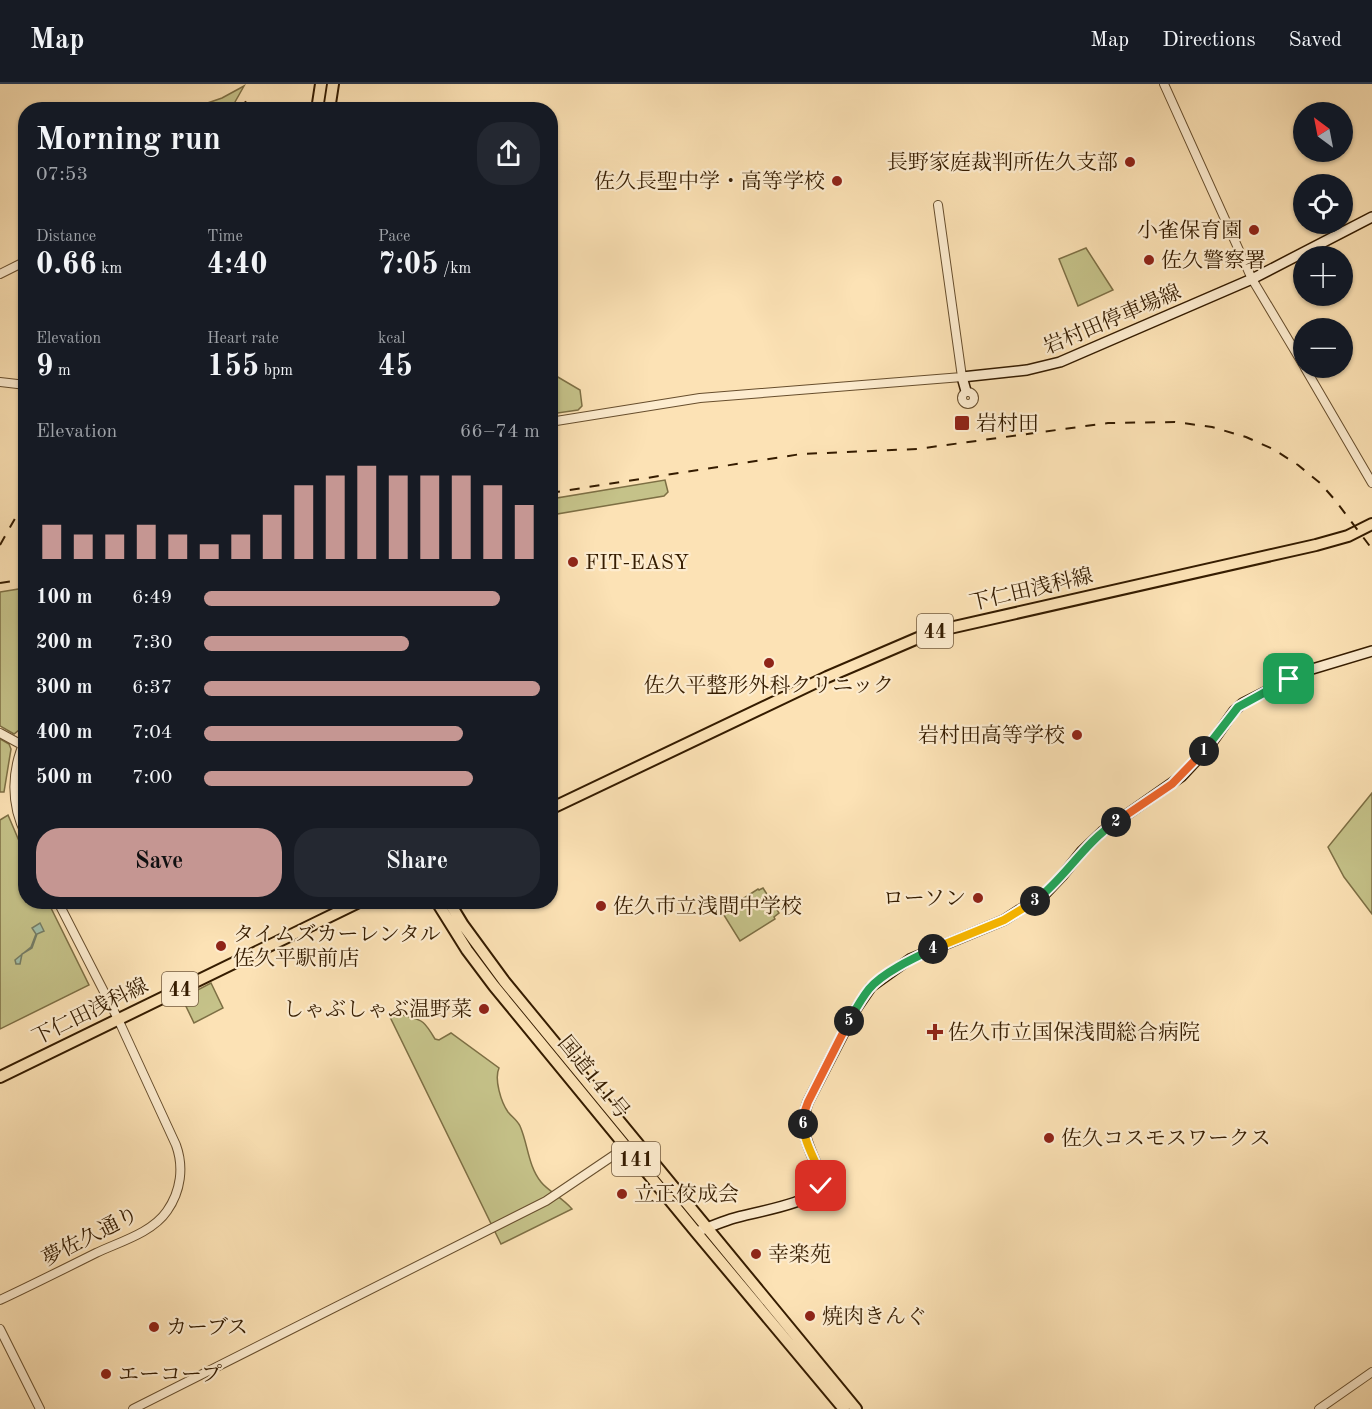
<!DOCTYPE html>
<html lang="en">
<head>
<meta charset="utf-8">
<style>
  :root { --surface:#171b24; --page:#242831; --text:#f1f3f6; --muted:#9ea1a6; --line:#363941; --accent:#c59692 }
  body { margin:0; font-family:"Old Standard TT","Noto Serif JP",serif; background:var(--page); color:var(--text); height:100vh; display:flex; flex-direction:column; font-size:22px; white-space:nowrap }
  * { box-sizing:border-box; margin:0 }
  p { font-size:20px; color:var(--muted) }
  .icon { flex:none; width:33px; height:33px; fill:none; stroke:currentColor; stroke-width:2; stroke-linecap:round; stroke-linejoin:round }
  .map { position:relative; flex:1; overflow:hidden }
  .side { position:absolute; left:18px; top:18px; width:540px; height:807px; display:flex; flex-direction:column; background:var(--surface); border-radius:24px; box-shadow:0 2px 4px #0004 }
  .side>* { flex:none }
  .needle { width:39px; rotate:328deg }
  .fabs { position:absolute; left:1293px; top:18px; display:grid; gap:12px }
  .fabs a { display:grid; place-items:center; width:60px; height:60px; border-radius:50%; background:var(--surface); box-shadow:0 2px 4px #0004; font-size:30px }
  .pin { position:absolute; display:grid; place-items:center; width:51px; height:51px; color:#fff; margin:-26px; border-radius:12px; box-shadow:0 3px 9px #0006 }
  .km { position:absolute; width:30px; height:30px; margin:-15px; border-radius:50%; background:#222; color:#fff; font-size:16px; line-height:30px; text-align:center }
  .round { display:grid; place-items:center; flex:none; width:63px; height:63px; border-radius:24px; background:var(--page) }
  .overview { display:flex; align-items:center; justify-content:space-between; height:102px; padding:0 18px }
  h1 { font-size:33px; font-weight:600; line-height:45px }
  .figures { display:grid; grid-template-columns:repeat(3,1fr); gap:9px; height:102px; padding:6px 18px }
  .figures div { display:grid; align-content:center }
  .figures b { font-size:30px; font-weight:600 }
  .figures small { font-size:16px; font-weight:400 }
  .figures p { font-size:16px }
  .chart { height:168px; padding:12px 18px }
  .chart p { display:flex; justify-content:space-between }
  .chart svg { width:100%; height:108px; margin-top:6px; stroke:var(--accent); stroke-width:6 }
  .action { display:flex; gap:12px; margin-top:auto; padding:12px 18px }
  .action a { flex:1; height:69px; border-radius:24px; background:var(--accent); color:#111; font-size:24px; font-weight:600; line-height:69px; text-align:center }
  .action a+a { background:var(--page); color:var(--text) }
  ul { padding:0 18px; list-style:none; font-size:20px }
  li { display:grid; grid-template-columns:96px 72px 1fr; align-items:center; height:45px }
  li i { height:15px; border-radius:8px; background:var(--accent) }
  header { display:flex; align-items:center; gap:36px; box-sizing:border-box; height:84px; padding:0 30px; background:var(--surface); border-bottom:2px solid var(--line) }
  header strong { font-size:28px }
  nav { display:flex; gap:33px; margin-inline-start:auto; font-size:21px }
  .map>svg:first-child { display:block }
  .green { fill:#c5c289; stroke:#7d6f44; stroke-width:1.5 }
  .water { fill:#a0beaa; stroke:#757d66; stroke-width:1.5 }
  .lines { fill:none; stroke-linecap:round; stroke-linejoin:round }
  .tertiary-casing { stroke:#674e2d; stroke-width:10 }
  .secondary-casing { stroke:#351c00; stroke-width:12 }
  .primary-casing { stroke:#351c00; stroke-width:14 }
  .trunk-casing { stroke:#351c00; stroke-width:14 }
  .tertiary { stroke:#fdeccf; stroke-width:8 }
  .secondary { stroke:#fdeccf; stroke-width:9 }
  .primary { stroke:#fce2b5; stroke-width:10 }
  .trunk { stroke:#fce2b5; stroke-width:10 }
  .rail { stroke:#351c00; stroke-width:2; stroke-dasharray:10 10; stroke-linecap:butt }
  .split-1-casing { stroke:#fff; stroke-width:12 }
  .split-2-casing { stroke:#fff; stroke-width:12 }
  .split-3-casing { stroke:#fff; stroke-width:12 }
  .split-4-casing { stroke:#fff; stroke-width:12 }
  .split-5-casing { stroke:#fff; stroke-width:12 }
  .split-6-casing { stroke:#fff; stroke-width:12 }
  .split-7-casing { stroke:#fff; stroke-width:12 }
  .split-1 { stroke:#22a559; stroke-width:8 }
  .split-2 { stroke:#f0652b; stroke-width:8 }
  .split-3 { stroke:#22a559; stroke-width:8 }
  .split-4 { stroke:#f5b400; stroke-width:8 }
  .split-5 { stroke:#22a559; stroke-width:8 }
  .split-6 { stroke:#f0652b; stroke-width:8 }
  .split-7 { stroke:#f5b400; stroke-width:8 }
  .poi-dot { fill:#8f2418; stroke:#fdeccf; stroke-width:2 }
  .labels { text-anchor:middle; stroke-width:4.5; stroke-linejoin:round; paint-order:stroke }
  .shield { fill:#fdeccf; stroke:#715a3e; stroke-width:1.5 }
  .shield-label { font-size:20px; font-weight:bold; fill:#351c00 }
  .poi-label { font-size:21px; fill:#351c00; stroke:#fdeccf; text-anchor:start }
  .street-label { font-size:21px; fill:#351c00; stroke:#fdeccf }
</style>
</head>
<body>
<header>
<strong>Map</strong>
<nav><a>Map</a><a>Directions</a><a>Saved</a></nav>
</header>
<div class="map">
<svg width="1372" height="1325" viewBox="0 0 1372 1325">
  <rect width="100%" height="100%" fill="#fce2b5"/>
  <filter id="stains"><feTurbulence type="fractalNoise" baseFrequency=".00333" numOctaves="4"/><feColorMatrix values="0 0 0 0 .2 0 0 0 0 .09 0 0 0 0 .02 0 0 0 .5 -.17"/></filter>
  <radialGradient id="worn" r=".72"><stop offset=".6" stop-color="#630" stop-opacity="0"/><stop offset="1" stop-color="#630" stop-opacity=".3"/></radialGradient>
  <path class="green" d="M 244,2 L 231,25 L 190,25 L 222,14 Z
    M 1086,164 L 1113,206 L 1078,222 L 1059,175 Z
    M 551,289 L 580,306 L 582,322 L 578,326 L 551,330 Z
    M 665,396 L 668,408 L 664,412 L 551,431 L 551,415 Z
    M 25,504 L 25,635 L 19,646 L 14,650 L 0,642 L 0,508 Z
    M 0,655 L 9,660 L 11,665 L 4,708 L 0,708 Z
    M 1372,709 L 1372,830 L 1344,793 L 1328,763 Z
    M 8,731 L 25,771 L 26,818 L 48,818 L 89,901 L 0,945 L 0,736 Z
    M 763,804 L 779,829 L 774,833 L 775,835 L 740,857 L 722,828 L 758,805 L 759,806 Z
    M 211,899 L 223,924 L 194,939 L 182,914 Z
    M 399,930 C 422,937 422,933 435,955 L 439,956 L 451,949 L 499,984 C 494,995 501,1018 508,1028 C 512,1033 517,1036 520,1042 C 528,1060 528,1082 541,1098 C 548,1107 563,1114 572,1125 L 501,1160 L 389,931 Z"/>
  <path class="water" d="M 40,839 L 44,847 L 37,850 L 32,864 L 22,870 L 20,880 L 16,880 L 15,876 L 31,863 L 36,850 L 32,844 Z"/>
  <g class="lines">
    <g class="tertiary-casing">
      <path id="tertiary" d="M 1164,0 L 1252,195 L 1304,282
        M 0,190 L 26,177
        M 1305,284 L 1372,399
        M 0,298 L 26,301
        M962 314a6 6 0 1 1 12 0a6 6 0 1 1-12 0Z
        M 550,338 L 700,314 L 962,293 L 938,121
        M 0,649 L 22,661
        M 26,654 C 11,685 10,720 26,751
        M 0,1216 C 32,1201 64,1185 96,1169 C 119,1158 152,1149 167,1127 C 181,1107 184,1083 176,1061 L 118,935 L 58,818
        M 0,1245 L 40,1325
        M 133,1325 L 546,1117 L 629,1061
        M 1319,1325 L 1372,1288"/>
    </g>
    <g class="secondary-casing">
      <path id="secondary" d="M 966,307 L 962,293 L 1027,286 L 1060,278 L 1252,195 L 1372,133
        M 696,1148 C 707,1144 719,1139 731,1135 C 752,1128 810,1121 821,1102 C 825,1095 819,1086 816,1080 C 806,1058 799,1042 808,1018 L 856,925 L 871,903 L 910,875 L 1004,836 L 1046,809 L 1062,792 L 1082,767 L 1102,748 L 1182,692 L 1208,664 L 1234,627 L 1243,619 L 1309,586 L 1372,567"/>
    </g>
    <g class="primary-casing">
      <path id="primary" d="M 550,725 L 827,593 L 932,548 L 1316,461 L 1348,452 L 1372,440
        M 0,993 L 359,818"/>
    </g>
    <g class="trunk-casing">
      <path id="trunk" d="M 317,26 L 321,0
        M 329,26 L 333,0
        M 437,818 L 467,866 L 494,902 L 696,1148 L 844,1325
        M 449,818 L 463,841 L 504,897 L 856,1325"/>
    </g>
    <use href="#tertiary" class="tertiary"/>
    <use href="#secondary" class="secondary"/>
    <use href="#primary" class="primary"/>
    <use href="#trunk" class="trunk"/>
    <path class="rail" d="M 241,26 L 250,10
      M 550,409 L 801,370 L 917,365 L 1108,339 L 1175,338 L 1212,343 L 1246,353 L 1273,365 L 1298,381 L 1320,399 L 1335,416 L 1372,465
      M 0,461 L 26,415
      M 0,499 L 26,495"/>
  </g>
  <g class="lines">
    <g class="split-1-casing">
      <path id="split-1" d="M 1204,667 L 1238,623 L 1289,595"/>
    </g>
    <g class="split-2-casing">
      <path id="split-2" d="M 1116,738 L 1172,700 L 1204,667"/>
    </g>
    <g class="split-3-casing">
      <path id="split-3" d="M 1035,817 C 1066,793 1083,760 1116,738"/>
    </g>
    <g class="split-4-casing">
      <path id="split-4" d="M 933,865 L 1004,836 L 1035,817"/>
    </g>
    <g class="split-5-casing">
      <path id="split-5" d="M 849,937 C 855,926 861,915 869,905 C 882,889 914,874 933,865"/>
    </g>
    <g class="split-6-casing">
      <path id="split-6" d="M 803,1040 L 803,1032 L 808,1018 L 849,937"/>
    </g>
    <g class="split-7-casing">
      <path id="split-7" d="M 803,1040 C 804,1060 817,1078 823,1097 L 821,1102"/>
    </g>
    <use href="#split-1" class="split-1"/>
    <use href="#split-2" class="split-2"/>
    <use href="#split-3" class="split-3"/>
    <use href="#split-4" class="split-4"/>
    <use href="#split-5" class="split-5"/>
    <use href="#split-6" class="split-6"/>
    <use href="#split-7" class="split-7"/>
  </g>
  <g class="poi-dot">
    <circle cx="1130" cy="78" r="6"/>
    <circle cx="837" cy="97" r="6"/>
    <circle cx="1254" cy="146" r="6"/>
    <circle cx="1149" cy="176" r="6"/>
    <rect x="954" y="331" width="16" height="16" rx="3"/>
    <circle cx="573" cy="478" r="6"/>
    <circle cx="769" cy="579" r="6"/>
    <circle cx="1077" cy="651" r="6"/>
    <circle cx="978" cy="814" r="6"/>
    <circle cx="601" cy="822" r="6"/>
    <circle cx="221" cy="862" r="6"/>
    <circle cx="484" cy="925" r="6"/>
    <path d="M932 939h6v6h6v6h-6v6h-6v-6h-6v-6h6z"/>
    <circle cx="1049" cy="1054" r="6"/>
    <circle cx="622" cy="1110" r="6"/>
    <circle cx="756" cy="1170" r="6"/>
    <circle cx="810" cy="1232" r="6"/>
    <circle cx="154" cy="1243" r="6"/>
    <circle cx="106" cy="1290" r="6"/>
  </g>
  <g class="labels">
    <g class="shield">
      <rect x="917" y="530" width="36" height="34" rx="4.5"/>
      <rect x="162" y="888" width="36" height="34" rx="4.5"/>
      <rect x="612" y="1058" width="48" height="34" rx="4.5"/>
    </g>
    <g class="shield-label">
      <text x="935" y="554">44</text>
      <text x="180" y="912">44</text>
      <text x="636" y="1082">141</text>
    </g>
    <g class="poi-label">
      <text x="1118" y="85" text-anchor="end">長野家庭裁判所佐久支部</text>
      <text x="825" y="104" text-anchor="end">佐久長聖中学・高等学校</text>
      <text x="1242" y="153" text-anchor="end">小雀保育園</text>
      <text x="1161" y="183">佐久警察署</text>
      <text x="976" y="346">岩村田</text>
      <text x="585" y="485">FIT-EASY</text>
      <text x="769" y="608" text-anchor="middle">佐久平整形外科クリニック</text>
      <text x="1065" y="658" text-anchor="end">岩村田高等学校</text>
      <text x="966" y="821" text-anchor="end">ローソン</text>
      <text x="613" y="829">佐久市立浅間中学校</text>
      <text x="233" y="857">タイムズカーレンタル<tspan x="233" dy="24">佐久平駅前店</tspan></text>
      <text x="472" y="932" text-anchor="end">しゃぶしゃぶ温野菜</text>
      <text x="948" y="955">佐久市立国保浅間総合病院</text>
      <text x="1061" y="1061">佐久コスモスワークス</text>
      <text x="634" y="1117">立正佼成会</text>
      <text x="768" y="1177">幸楽苑</text>
      <text x="822" y="1239">焼肉きんぐ</text>
      <text x="166" y="1250">カーブス</text>
      <text x="118" y="1297">エーコープ</text>
    </g>
    <g class="street-label">
      <text transform="translate(1112 235) rotate(-23)" y="7">岩村田停車場線</text>
      <text transform="translate(1031 505) rotate(-13)" y="7">下仁田浅科線</text>
      <text transform="translate(90 927) rotate(-26)" y="7">下仁田浅科線</text>
      <text transform="translate(594 993) rotate(51)" y="7">国道141号</text>
      <text transform="translate(90 1152) rotate(-27)" y="7">夢佐久通り</text>
    </g>
  </g>
  <rect width="100%" height="100%" filter="url(#stains)"/>
  <rect width="100%" height="100%" fill="url(#worn)"/>
</svg>
<div class="fabs">
<a><svg class="needle" viewBox="-14 -14 28 28"><path d="M0-13l5 13h-10z" fill="#e53935"/><path d="M0 13l5-13h-10z" fill="#9ea1a6"/></svg></a>
<a><svg class="icon" aria-label="locate" viewBox="0 0 24 24"><circle cx="12" cy="12" r="6"/><path d="M12 2v4M12 18v4M2 12h4M18 12h4"/></svg></a>
<a>+</a>
<a>−</a>
</div>
<div class="pin" style="left:1289px;top:595px;background:#1e9e55"><svg class="icon" aria-label="arrive" viewBox="0 0 24 24"><path d="M6 21V4h12l-3 4 3 4H6"/></svg></div>
<div class="pin" style="left:821px;top:1102px;background:#d93025"><svg class="icon" aria-label="check" viewBox="0 0 24 24"><path d="M5 12l5 5 9-10"/></svg></div>
<b class="km" style="left:1204px;top:667px">1</b>
<b class="km" style="left:1116px;top:738px">2</b>
<b class="km" style="left:1035px;top:817px">3</b>
<b class="km" style="left:933px;top:865px">4</b>
<b class="km" style="left:849px;top:937px">5</b>
<b class="km" style="left:803px;top:1040px">6</b>
<section class="side">
<div class="overview"><div><h1>Morning run</h1><p>07:53</p></div><a class="round"><svg class="icon" aria-label="share" viewBox="0 0 24 24"><path d="M12 15V3M7 8l5-5 5 5M5 13v7h14v-7"/></svg></a></div>
<div class="figures">
<div><p>Distance</p><b>0.66<small> km</small></b></div>
<div><p>Time</p><b>4:40</b></div>
<div><p>Pace</p><b>7:05<small> /km</small></b></div>
</div>
<div class="figures">
<div><p>Elevation</p><b>9<small> m</small></b></div>
<div><p>Heart rate</p><b>155<small> bpm</small></b></div>
<div><p>kcal</p><b>45</b></div>
</div>
<div class="chart"><p><span>Elevation</span>66–74 m</p>
<svg viewBox="0 0 160 44" preserveAspectRatio="none"><path d="M5 44V30M15 44V34M25 44V34M35 44V30M45 44V34M55 44V38M65 44V34M75 44V26M85 44V14M95 44V10M105 44V6M115 44V10M125 44V10M135 44V10M145 44V14M155 44V22"/></svg>
</div>
<ul>
<li><b>100 m</b>6:49<i style="width:88%"></i></li>
<li><b>200 m</b>7:30<i style="width:61%"></i></li>
<li><b>300 m</b>6:37<i style="width:100%"></i></li>
<li><b>400 m</b>7:04<i style="width:77%"></i></li>
<li><b>500 m</b>7:00<i style="width:80%"></i></li>
</ul>
<div class="action"><a>Save</a><a>Share</a></div>
</section>
</div>
</body>
</html>
